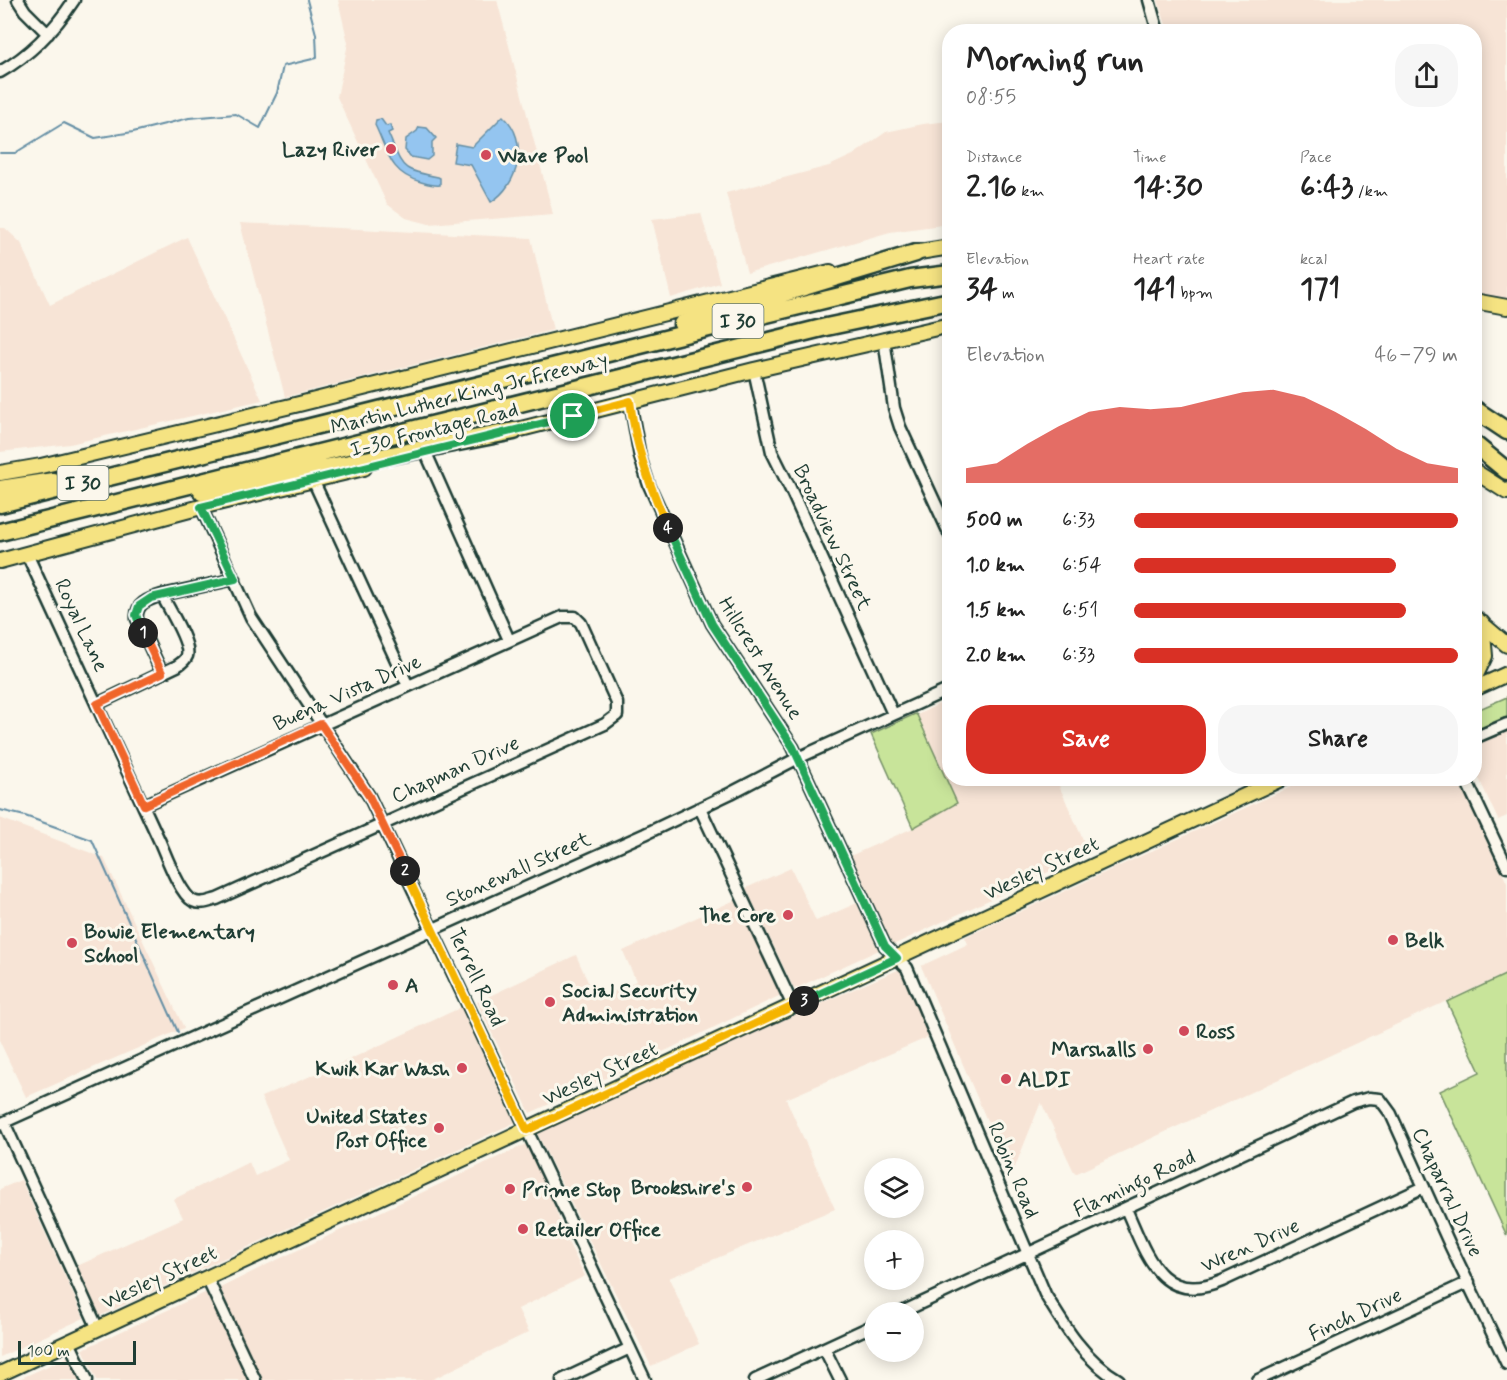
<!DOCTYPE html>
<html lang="en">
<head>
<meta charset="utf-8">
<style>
  :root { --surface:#fff; --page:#f6f6f6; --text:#222; --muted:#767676; --accent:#d93025 }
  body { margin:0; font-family:Mynerve,sans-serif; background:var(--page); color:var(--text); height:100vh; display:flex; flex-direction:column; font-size:22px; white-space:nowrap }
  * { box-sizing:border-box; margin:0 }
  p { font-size:20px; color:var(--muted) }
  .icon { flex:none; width:33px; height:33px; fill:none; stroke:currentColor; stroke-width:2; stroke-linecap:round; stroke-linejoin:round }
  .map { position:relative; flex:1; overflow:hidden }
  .panel { position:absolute; left:942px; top:24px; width:540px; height:762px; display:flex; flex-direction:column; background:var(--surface); border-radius:24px; box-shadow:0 3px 15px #0003 }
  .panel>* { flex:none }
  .controls { position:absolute; left:864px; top:1158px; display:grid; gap:12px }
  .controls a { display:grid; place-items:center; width:60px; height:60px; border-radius:50%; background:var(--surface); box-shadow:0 3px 15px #0003; font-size:30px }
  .scale { position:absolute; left:18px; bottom:15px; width:118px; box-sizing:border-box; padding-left:6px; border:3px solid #1f3d34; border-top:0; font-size:16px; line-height:21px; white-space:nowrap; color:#1f3d34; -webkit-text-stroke:4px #fbf7ec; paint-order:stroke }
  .pin { position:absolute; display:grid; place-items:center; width:51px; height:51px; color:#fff; margin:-26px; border:3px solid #fff; border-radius:50%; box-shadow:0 2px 6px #0007 }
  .km { position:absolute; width:30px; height:30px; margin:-15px; border-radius:50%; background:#222; color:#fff; font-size:16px; line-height:30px; text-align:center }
  .round { display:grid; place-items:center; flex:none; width:63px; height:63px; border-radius:24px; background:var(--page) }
  .headline { display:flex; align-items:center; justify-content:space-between; height:102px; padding:0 24px }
  h1 { font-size:33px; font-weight:700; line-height:45px }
  .metrics { display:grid; grid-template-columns:repeat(3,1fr); gap:9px; height:102px; padding:6px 24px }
  .metrics div { display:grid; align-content:center }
  .metrics b { font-size:30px; font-weight:700 }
  .metrics small { font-size:16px; font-weight:400 }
  .metrics p { font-size:16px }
  .chart { height:168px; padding:12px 24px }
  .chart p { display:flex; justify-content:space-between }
  .chart svg { width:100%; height:108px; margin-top:6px; fill:var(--accent); opacity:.7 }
  .action { display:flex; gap:12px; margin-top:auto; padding:12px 24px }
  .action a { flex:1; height:69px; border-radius:24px; background:var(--accent); color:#fff; font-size:24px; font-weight:700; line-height:69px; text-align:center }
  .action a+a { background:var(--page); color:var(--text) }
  ul { padding:0 24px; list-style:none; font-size:20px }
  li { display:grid; grid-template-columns:96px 72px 1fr; align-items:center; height:45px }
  li i { height:15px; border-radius:8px; background:var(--accent) }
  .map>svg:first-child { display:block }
  .built { fill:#f7e4d6 }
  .green { fill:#c8e49a; stroke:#749067; stroke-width:1.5 }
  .water { fill:#94c5f0; stroke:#658fa5; stroke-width:1.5 }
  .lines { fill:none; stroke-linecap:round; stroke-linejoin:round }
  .stream { stroke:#658fa5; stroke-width:2 }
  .minor-casing { stroke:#1f3d34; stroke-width:15 }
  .major-casing { stroke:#1f3d34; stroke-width:18 }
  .highway-casing { stroke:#1f3d34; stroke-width:21 }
  .minor { stroke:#fbf7ec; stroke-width:10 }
  .major { stroke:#f5e382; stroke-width:14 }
  .highway { stroke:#f5e382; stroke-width:16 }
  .split-1-casing { stroke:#fff; stroke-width:12 }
  .split-2-casing { stroke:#fff; stroke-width:12 }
  .split-3-casing { stroke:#fff; stroke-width:12 }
  .split-4-casing { stroke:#fff; stroke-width:12 }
  .split-5-casing { stroke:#fff; stroke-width:12 }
  .split-1 { stroke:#22a559; stroke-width:8 }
  .split-2 { stroke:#f0652b; stroke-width:8 }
  .split-3 { stroke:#f5b400; stroke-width:8 }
  .split-4 { stroke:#22a559; stroke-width:8 }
  .split-5 { stroke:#f5b400; stroke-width:8 }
  .poi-dot { fill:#d1495b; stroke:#fbf7ec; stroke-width:2 }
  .labels { text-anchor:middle; stroke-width:6; stroke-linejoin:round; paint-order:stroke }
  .shield { fill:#fbf7ec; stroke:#61756b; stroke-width:1.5 }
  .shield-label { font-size:20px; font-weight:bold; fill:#1f3d34 }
  .poi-label { font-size:21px; font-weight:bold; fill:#1f3d34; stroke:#fbf7ec; text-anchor:start }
  .street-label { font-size:21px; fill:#1f3d34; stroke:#fbf7ec }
</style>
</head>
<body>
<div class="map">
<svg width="1507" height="1380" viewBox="0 0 1507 1380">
  <rect width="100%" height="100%" fill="#fbf7ec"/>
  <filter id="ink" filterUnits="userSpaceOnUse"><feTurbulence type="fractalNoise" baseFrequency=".0167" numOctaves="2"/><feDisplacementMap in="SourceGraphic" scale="12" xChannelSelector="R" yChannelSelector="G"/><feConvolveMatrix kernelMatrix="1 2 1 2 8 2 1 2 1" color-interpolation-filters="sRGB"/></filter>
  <g filter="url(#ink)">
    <path class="built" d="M 338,0 L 497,0 L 553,214 L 429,224 L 406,218 L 387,204 L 337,97 L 348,43 Z
      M 1158,0 L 1507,0 L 1507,300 L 1475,294 L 1474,32 L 1168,31 Z
      M 949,121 L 949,224 L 890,232 L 747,273 L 726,193 L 829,166 L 853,155 L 886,132 L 923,124 Z
      M 701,213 L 720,283 L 671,298 L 652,219 Z
      M 240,223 L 531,238 L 553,330 L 285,397 Z
      M 0,228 L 5,228 L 21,243 L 50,305 L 187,237 L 262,400 L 70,444 L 0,452 Z
      M 949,699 L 950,778 L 1056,779 L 1089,853 L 891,946 L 850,856 L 913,828 L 957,803 L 917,715 Z
      M 1507,731 L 1507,816 L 1498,820 L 1475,770 L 1475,746 Z
      M 1308,779 L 1458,779 L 1507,883 L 1507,973 L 1075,1174 L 1041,1102 L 1011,1177 L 921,966 L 968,944 L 965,937 Z
      M 0,818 L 104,858 L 184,1028 L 26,1097 L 0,1042 Z
      M 791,868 L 816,921 L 857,903 L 879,950 L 794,989 L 746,888 Z
      M 735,900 L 781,995 L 667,1050 L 530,1113 L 477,1002 L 576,955 L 596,1000 L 636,981 L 623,951 Z
      M 900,969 L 929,1037 L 786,1099 L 835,1209 L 669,1278 L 699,1344 L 651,1366 L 537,1133 L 776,1023 Z
      M 464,1006 L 518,1121 L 100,1316 L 75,1267 L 183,1218 L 174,1199 L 249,1162 L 255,1176 L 289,1160 L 261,1097 L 344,1062 Z
      M 526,1144 L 551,1197 L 565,1236 L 585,1276 L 518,1309 L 529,1332 L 431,1380 L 257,1380 L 245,1355 L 249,1353 L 220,1288 L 268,1264 Z
      M 21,1180 L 84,1318 L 0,1357 L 0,1189 Z
      M 209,1291 L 249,1380 L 97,1380 L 83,1349 Z
      M 70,1356 L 81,1380 L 17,1380 Z"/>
    <path class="green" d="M 1507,697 L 1507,717 L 1475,732 L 1475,711 Z
      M 915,714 L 917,715 L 957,803 L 913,828 L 871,734 Z
      M 1507,974 L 1507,1236 L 1440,1091 L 1480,1072 L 1447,1002 Z"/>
    <path class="water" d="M 503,116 C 530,140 519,185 491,202 L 471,165 L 453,162 L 456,144 L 472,147 Z
      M 381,119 L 386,126 L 390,125 L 392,131 L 388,133 C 404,169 398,169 438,177 L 440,178 L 440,185 C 434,186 428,184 421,182 C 390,174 388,152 375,125 L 376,120 Z
      M 419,127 L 427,128 L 436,138 L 432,142 L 432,156 L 427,160 L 411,157 L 405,150 L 406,139 L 417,131 Z"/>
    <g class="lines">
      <path class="stream" d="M 0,153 L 15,153 L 64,123 L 95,138 L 133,132 L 189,118 L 236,114 L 260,128 L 277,93 L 283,66 L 317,58 L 316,34 L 307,0
        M 0,810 L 25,816 L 92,840 L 178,1032"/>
      <g class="minor-casing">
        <path id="minor" d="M 18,0 L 25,11 L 48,34
          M 1149,0 L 1158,32
          M 0,72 C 30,55 55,29 74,0
          M 884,339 L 894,408 L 900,427 L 950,535
          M 754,370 L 772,452 L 790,488 L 893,714
          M 630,401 L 640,457 L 649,485 L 712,624 L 793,747 L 885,946 L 907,968 L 1045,1294 C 1064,1326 1085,1361 1119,1380
          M 426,453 L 509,640
          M 313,480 L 408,686
          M 201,507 L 251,617 L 369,796 L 645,1380
          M 27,554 L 160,842 C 166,856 180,894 193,901 C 201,905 209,901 217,899 L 605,724 L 617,715 L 617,703 L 581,623 L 575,617 L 562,617 L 144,805
          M 162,673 L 137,619 C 135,603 149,599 162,595 L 235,579
          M 97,704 L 177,666 C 181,663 185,661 187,656 C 191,643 168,608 162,595
          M 1474,738 L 1507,724
          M 1465,778 L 1507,867
          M 700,808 L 793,1006
          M 4,1122 L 98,1329
          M 0,1124 L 645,834 L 731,793 L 798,758 L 950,689
          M 1126,1209 C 1146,1253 1160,1307 1222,1281 L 1424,1187
          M 207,1278 L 255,1380
          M 902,1312 L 1353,1102 L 1369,1098 L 1380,1099 L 1391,1114 L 1450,1245 L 1507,1364
          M 69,1342 L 87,1380
          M 824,1348 L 840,1380
          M 562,1380 L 630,1348
          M 755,1380 L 874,1325
          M 1258,1380 L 1469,1282"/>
      </g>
      <g class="major-casing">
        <path id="major" d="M 907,254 L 950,247
          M 1474,301 L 1507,307
          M 505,433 L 754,370 L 950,325
          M 1474,471 L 1507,492
          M 0,473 L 41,466 L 295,405 L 830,272
          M 0,561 L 201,507 L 364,468
          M 1474,617 L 1507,645
          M 1474,679 L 1485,656 L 1482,623
          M 1474,689 L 1507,674
          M 0,1374 L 1283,778"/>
      </g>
      <g class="highway-casing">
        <path id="highway" d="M 682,324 L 916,253
          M 1474,409 L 1507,431
          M 1474,444 L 1507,471
          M 0,489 L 53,481
          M 202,492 L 514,431
          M 0,504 L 713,327 L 910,279 L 950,274
          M 0,532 L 826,327 L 950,301"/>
      </g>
      <use href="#minor" class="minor"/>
      <use href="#major" class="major"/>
      <use href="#highway" class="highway"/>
    </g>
  </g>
  <g class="lines" filter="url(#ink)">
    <g class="split-1-casing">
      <path id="split-1" d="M 143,633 L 136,615 L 139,606 L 151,598 L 235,579 L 201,507 L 573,416"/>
    </g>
    <g class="split-2-casing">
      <path id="split-2" d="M 143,633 L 162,673 L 97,704 L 144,805 L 321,724 L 369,796 L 405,871"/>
    </g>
    <g class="split-3-casing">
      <path id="split-3" d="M 405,871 L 527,1130 L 804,1001"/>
    </g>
    <g class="split-4-casing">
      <path id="split-4" d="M 668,528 L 712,624 L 793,747 L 885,946 L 897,958 L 804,1001"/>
    </g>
    <g class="split-5-casing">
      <path id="split-5" d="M 573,416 L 630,401 C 636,449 649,484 668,528"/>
    </g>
    <use href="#split-1" class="split-1"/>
    <use href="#split-2" class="split-2"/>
    <use href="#split-3" class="split-3"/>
    <use href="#split-4" class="split-4"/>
    <use href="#split-5" class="split-5"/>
  </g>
  <g class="poi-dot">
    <circle cx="391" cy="149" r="6"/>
    <circle cx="486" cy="155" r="6"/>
    <circle cx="788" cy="915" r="6"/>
    <circle cx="1393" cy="940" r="6"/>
    <circle cx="72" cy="943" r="6"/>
    <circle cx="393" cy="985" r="6"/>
    <circle cx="550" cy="1002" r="6"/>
    <circle cx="1184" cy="1031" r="6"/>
    <circle cx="1148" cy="1049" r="6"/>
    <circle cx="462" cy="1068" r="6"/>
    <circle cx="1006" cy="1079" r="6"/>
    <circle cx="439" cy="1128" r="6"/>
    <circle cx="747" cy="1187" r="6"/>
    <circle cx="510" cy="1189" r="6"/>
    <circle cx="523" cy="1229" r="6"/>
  </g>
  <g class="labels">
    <g class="shield">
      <rect x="712.5" y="304" width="51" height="34" rx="4.5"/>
      <rect x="57.5" y="466" width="51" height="34" rx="4.5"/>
    </g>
    <g class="shield-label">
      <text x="738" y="328">I 30</text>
      <text x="83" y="490">I 30</text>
    </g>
    <g class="poi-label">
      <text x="379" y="156" text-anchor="end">Lazy River</text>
      <text x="498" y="162">Wave Pool</text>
      <text x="776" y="922" text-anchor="end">The Core</text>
      <text x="84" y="938">Bowie Elementary<tspan x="84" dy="24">School</tspan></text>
      <text x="1405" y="947">Belk</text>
      <text x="405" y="992">A</text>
      <text x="562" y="997">Social Security<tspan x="562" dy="24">Administration</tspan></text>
      <text x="1196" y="1038">Ross</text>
      <text x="1136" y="1056" text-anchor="end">Marshalls</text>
      <text x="450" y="1075" text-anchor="end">Kwik Kar Wash</text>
      <text x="1018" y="1086">ALDI</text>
      <text x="427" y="1123" text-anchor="end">United States<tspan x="427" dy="24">Post Office</tspan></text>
      <text x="735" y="1194" text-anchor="end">Brookshire's</text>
      <text x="522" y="1196">Prime Stop</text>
      <text x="535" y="1236">Retailer Office</text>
    </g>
    <g class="street-label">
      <text transform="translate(469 393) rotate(-14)" y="7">Martin Luther King Jr Freeway</text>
      <text transform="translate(434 429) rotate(-14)" y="7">I-30 Frontage Road</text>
      <text transform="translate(833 537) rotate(65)" y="7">Broadview Street</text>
      <text transform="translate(82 625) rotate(65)" y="7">Royal Lane</text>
      <text transform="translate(761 658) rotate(58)" y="7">Hillcrest Avenue</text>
      <text transform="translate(347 692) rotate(-24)" y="7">Buena Vista Drive</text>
      <text transform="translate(455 769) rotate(-24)" y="7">Chapman Drive</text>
      <text transform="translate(1041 868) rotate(-25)" y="7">Wesley Street</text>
      <text transform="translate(518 869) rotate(-24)" y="7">Stonewall Street</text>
      <text transform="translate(477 977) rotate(65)" y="7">Terrell Road</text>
      <text transform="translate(600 1073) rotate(-25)" y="7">Wesley Street</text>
      <text transform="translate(1014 1170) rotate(67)" y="7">Robin Road</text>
      <text transform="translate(1134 1183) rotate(-25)" y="7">Flamingo Road</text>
      <text transform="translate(1448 1192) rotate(65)" y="7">Chaparral Drive</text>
      <text transform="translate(1250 1245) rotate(-24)" y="7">Wren Drive</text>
      <text transform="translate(159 1277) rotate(-25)" y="7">Wesley Street</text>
      <text transform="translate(1355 1314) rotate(-25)" y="7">Finch Drive</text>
    </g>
  </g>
</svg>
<div class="controls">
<a><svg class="icon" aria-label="layers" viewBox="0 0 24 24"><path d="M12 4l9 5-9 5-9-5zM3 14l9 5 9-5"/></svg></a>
<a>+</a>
<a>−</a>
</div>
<div class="scale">100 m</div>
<div class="pin" style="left:573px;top:416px;background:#1e9e55"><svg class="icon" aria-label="arrive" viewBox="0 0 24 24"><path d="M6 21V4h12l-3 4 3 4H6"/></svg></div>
<b class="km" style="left:143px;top:633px">1</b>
<b class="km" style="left:405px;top:871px">2</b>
<b class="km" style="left:804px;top:1001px">3</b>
<b class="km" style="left:668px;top:528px">4</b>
<section class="panel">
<div class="headline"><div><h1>Morning run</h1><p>08:55</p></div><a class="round"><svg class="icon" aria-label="share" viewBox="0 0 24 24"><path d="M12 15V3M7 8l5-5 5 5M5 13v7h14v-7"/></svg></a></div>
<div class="metrics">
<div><p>Distance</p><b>2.16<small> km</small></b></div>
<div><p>Time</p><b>14:30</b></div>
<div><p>Pace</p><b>6:43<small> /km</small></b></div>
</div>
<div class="metrics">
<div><p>Elevation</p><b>34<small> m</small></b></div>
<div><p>Heart rate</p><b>141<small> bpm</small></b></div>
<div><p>kcal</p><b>171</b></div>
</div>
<div class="chart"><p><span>Elevation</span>46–79 m</p>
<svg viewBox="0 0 160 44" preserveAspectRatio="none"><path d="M0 44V38L10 36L20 28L30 21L40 15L50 13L60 14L70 13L80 10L90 7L100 6L110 9L120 15L130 22L140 30L150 36L160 38V44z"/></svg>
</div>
<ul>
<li><b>500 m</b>6:33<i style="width:100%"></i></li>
<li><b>1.0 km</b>6:54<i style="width:81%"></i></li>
<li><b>1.5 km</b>6:51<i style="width:84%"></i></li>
<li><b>2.0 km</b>6:33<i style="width:100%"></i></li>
</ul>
<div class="action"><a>Save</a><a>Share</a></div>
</section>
</div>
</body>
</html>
